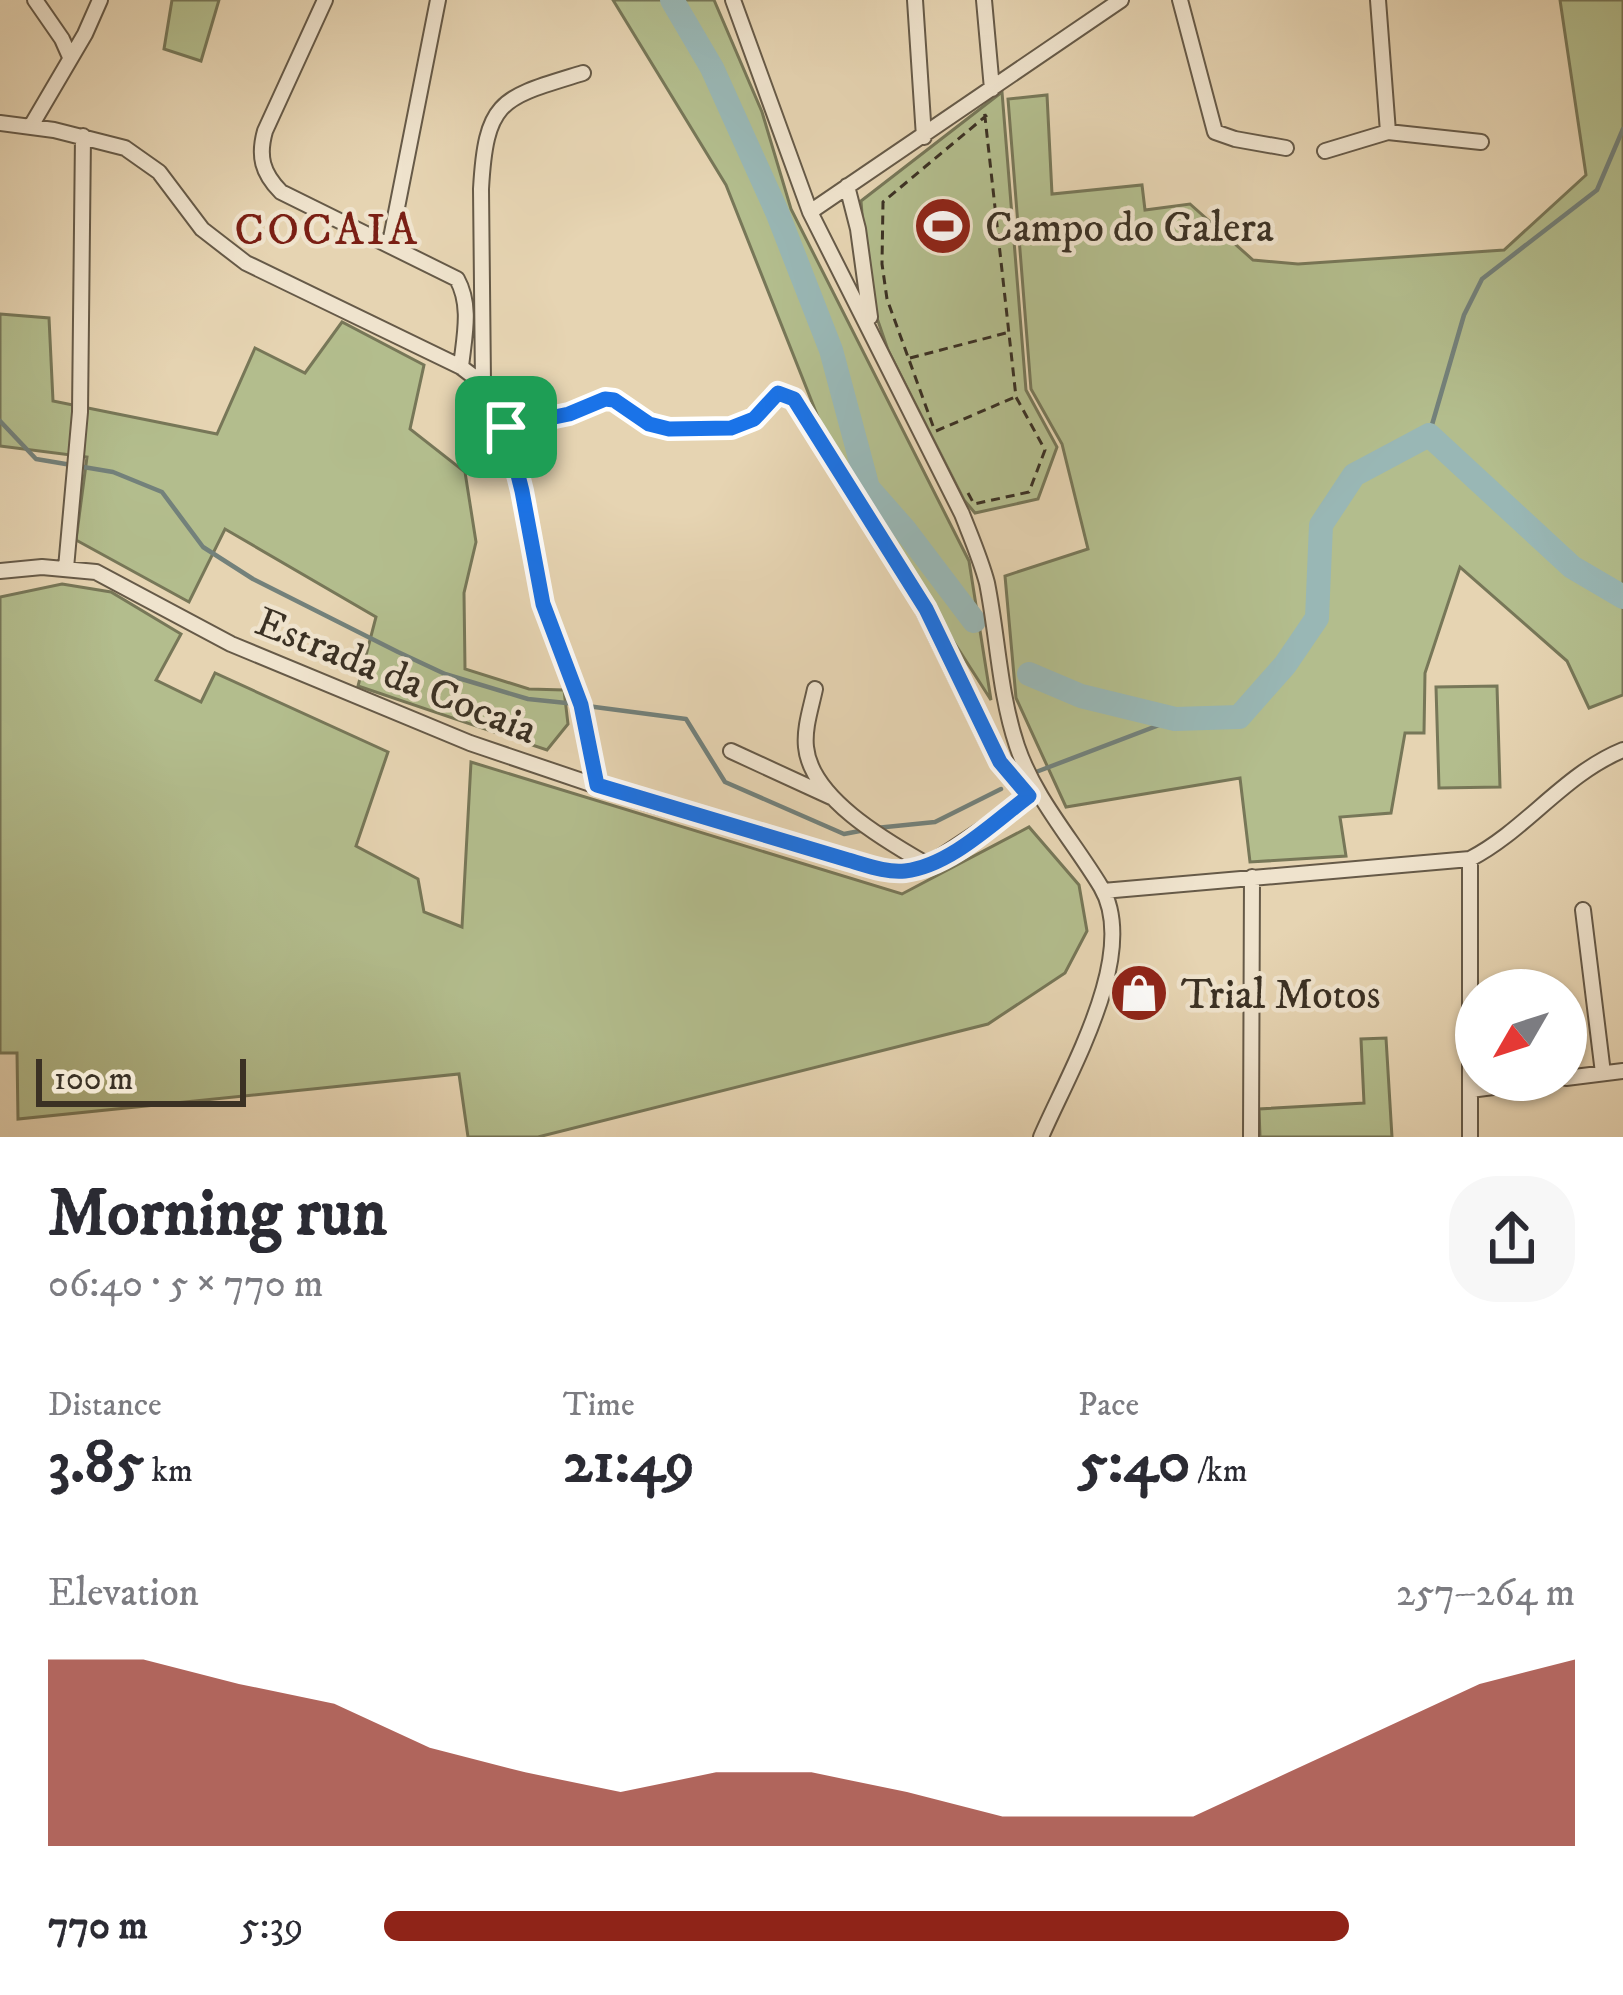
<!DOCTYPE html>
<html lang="en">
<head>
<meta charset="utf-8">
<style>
  :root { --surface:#fff; --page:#f7f7f7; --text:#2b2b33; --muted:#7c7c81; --accent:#8f2418 }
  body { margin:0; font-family:"IM FELL DW Pica",serif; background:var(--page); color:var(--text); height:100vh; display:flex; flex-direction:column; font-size:45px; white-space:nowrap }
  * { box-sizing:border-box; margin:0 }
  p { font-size:39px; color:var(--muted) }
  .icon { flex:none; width:66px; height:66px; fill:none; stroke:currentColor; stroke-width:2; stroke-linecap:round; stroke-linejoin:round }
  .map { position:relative; height:1137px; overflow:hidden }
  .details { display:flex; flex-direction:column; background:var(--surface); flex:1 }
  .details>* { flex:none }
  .needle { width:78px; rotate:231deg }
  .tools { position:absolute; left:1455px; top:969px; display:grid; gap:24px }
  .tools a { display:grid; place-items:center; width:132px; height:132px; border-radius:50%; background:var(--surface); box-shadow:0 3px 9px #0004; font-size:60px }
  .scale { position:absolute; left:36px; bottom:30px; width:210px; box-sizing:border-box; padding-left:12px; border:6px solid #3b3124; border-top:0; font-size:33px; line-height:42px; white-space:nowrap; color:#3b3124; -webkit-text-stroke:9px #efe3cd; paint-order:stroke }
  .pin { position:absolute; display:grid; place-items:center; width:102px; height:102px; color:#fff; margin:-51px; border-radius:24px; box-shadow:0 6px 18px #0006 }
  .round { display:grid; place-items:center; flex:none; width:126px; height:126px; border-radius:48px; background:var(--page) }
  .head { display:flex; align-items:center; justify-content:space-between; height:204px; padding:0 48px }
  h1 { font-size:66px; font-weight:800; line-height:90px }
  .figures { display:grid; grid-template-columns:repeat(3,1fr); gap:18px; height:204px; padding:12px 48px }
  .figures div { display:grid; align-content:center }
  .figures b { font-size:60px; font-weight:800 }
  .figures small { font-size:33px; font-weight:400 }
  .figures p { font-size:33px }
  .chart { height:336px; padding:24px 48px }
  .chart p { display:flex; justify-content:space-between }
  .chart svg { width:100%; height:216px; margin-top:12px; fill:var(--accent); opacity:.7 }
  ul { padding:0 48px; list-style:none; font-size:39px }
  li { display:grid; grid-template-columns:192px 144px 1fr; align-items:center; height:90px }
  li i { height:30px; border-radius:15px; background:var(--accent) }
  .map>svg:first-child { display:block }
  .green { fill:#b3bd8d; stroke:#777758; stroke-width:3 }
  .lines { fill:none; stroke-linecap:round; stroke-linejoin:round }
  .stream { stroke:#73817b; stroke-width:4.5 }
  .river { stroke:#99b7b5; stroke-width:24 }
  .street-casing { stroke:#665a48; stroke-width:18 }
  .path { stroke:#3b3124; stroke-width:3; stroke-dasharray:9 6; stroke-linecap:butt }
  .street { stroke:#efe3cd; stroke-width:14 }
  .route-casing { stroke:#fff; stroke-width:24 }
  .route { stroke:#1a73e8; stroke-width:15 }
  .labels { text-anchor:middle; stroke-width:9; stroke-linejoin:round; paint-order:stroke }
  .poi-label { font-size:42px; fill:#3b3124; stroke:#efe3cd; text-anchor:start }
  .street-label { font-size:42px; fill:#3b3124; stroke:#efe3cd }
  .neighbourhood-label { font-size:45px; letter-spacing:3px; fill:#7a1f14; stroke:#efe3cd }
</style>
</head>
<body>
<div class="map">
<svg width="1623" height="1137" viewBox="0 0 1623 1137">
  <rect width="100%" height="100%" fill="#e6d4b2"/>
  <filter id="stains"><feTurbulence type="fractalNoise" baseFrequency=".00167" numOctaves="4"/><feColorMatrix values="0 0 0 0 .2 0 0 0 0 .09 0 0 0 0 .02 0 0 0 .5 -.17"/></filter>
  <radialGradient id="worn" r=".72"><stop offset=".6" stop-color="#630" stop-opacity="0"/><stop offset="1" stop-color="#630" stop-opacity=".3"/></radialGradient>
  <path class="green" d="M 172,0 L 219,0 L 201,61 L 164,49 Z
    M 613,0 L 714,0 L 762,112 L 791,209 L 969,561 L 991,700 L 831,450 L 726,185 Z
    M 1560,0 L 1623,0 L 1623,695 L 1589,708 L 1567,661 L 1460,567 L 1425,673 L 1424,733 L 1405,733 L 1391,813 L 1340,817 L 1346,856 L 1250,862 L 1240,778 L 1066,807 L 1016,698 L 1005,576 L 1088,549 L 1062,444 L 1031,389 L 1008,99 L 1047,95 L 1052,194 L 1142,185 L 1145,210 L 1190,204 L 1253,260 L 1298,264 L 1504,250 L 1586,175 Z
    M 1002,92 L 1026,390 L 1057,447 L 1038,499 L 975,513 L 964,500 L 888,350 L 868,292 L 861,201 Z
    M 0,314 L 49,318 L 53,401 L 217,434 L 255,348 L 305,373 L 342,322 L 424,365 L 410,429 L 465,472 L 476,542 L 464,593 L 465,669 L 529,689 L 564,690 L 568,724 L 547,750 L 358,686 L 376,617 L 225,529 L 189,602 L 76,540 L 87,457 L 0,446 Z
    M 62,584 L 111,592 L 181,634 L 156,680 L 201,702 L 215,673 L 388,752 L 356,846 L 418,879 L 424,912 L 462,927 L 471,762 L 902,894 L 1029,827 L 1079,885 L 1087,931 L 1065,973 L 988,1024 L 538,1137 L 468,1137 L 459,1074 L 18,1119 L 17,1053 L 0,1053 L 0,597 Z
    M 1497,686 L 1500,787 L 1439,788 L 1436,687 Z
    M 1386,1038 L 1392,1137 L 1260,1137 L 1259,1109 L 1364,1103 L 1361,1039 Z"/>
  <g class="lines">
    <path class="stream" d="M 0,421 L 36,459 L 113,472 L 162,492 L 203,547 L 253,579 L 398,652 L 445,674 L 528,699 L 576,704
      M 1429,435 L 1464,315 L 1482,279 L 1597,190 L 1623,129
      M 587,706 L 686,719 L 725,782 L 844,834 L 865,830
      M 1036,772 L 1175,719
      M 876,828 L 935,822 L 1001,789"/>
    <path class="river" d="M 672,0 L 712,68 L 777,212 L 831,350 L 868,488 L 905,530 L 974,621
      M 1029,674 L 1081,696 L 1175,719 L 1239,717 L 1285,665 L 1317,618 L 1321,525 L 1354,475 L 1429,435 L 1572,567 L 1623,597"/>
    <g class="street-casing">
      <path id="street" d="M 35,0 L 62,39 L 70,57
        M 325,0 L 265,131 C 258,156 262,173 281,192 L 457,279 C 472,306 464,337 461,367
        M 733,0 L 810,212 L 962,514 C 971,537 981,560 987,583 C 998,638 999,692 1017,746 C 1035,799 1072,839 1101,887 C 1140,953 1069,1072 1041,1137
        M 915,0 L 924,137
        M 984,0 L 992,89
        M 1180,0 L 1215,132 L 1235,139 L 1286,148
        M 1378,0 L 1388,132
        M 0,123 L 54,130 L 125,148 L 159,172 L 202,229 L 246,263 L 461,367 L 486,386 L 506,427 L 522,491 L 543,604 L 581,705 L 597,785
        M 31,126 L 85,34 L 100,0
        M 1325,151 L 1388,132 L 1481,142
        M 847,186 L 858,229 L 870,317
        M 810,212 L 1121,0
        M 390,243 L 438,0
        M 483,383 L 481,189 C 486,98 502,98 583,73
        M 506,427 L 569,414 L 605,399 L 614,400 L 649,424 L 669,429 L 731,428 L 754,419 L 779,393 L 790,395 L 908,578 L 989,745 L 1029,796
        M 66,568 L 80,412 L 83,136
        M 0,571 L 42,567 L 96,572 L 231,644 L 470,743 L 644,802 L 880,869 L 910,871 L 928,865 L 1037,793
        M 815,689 C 811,708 804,728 806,747 C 811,799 888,842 928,865
        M 731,751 L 831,797
        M 1470,859 L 1470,1137
        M 1103,891 L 1470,859 C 1526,830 1564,774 1623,750
        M 1583,910 L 1603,1073
        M 1566,1078 L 1623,1071
        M 1470,1090 L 1548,1080
        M 1251,1137 L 1252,877"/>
    </g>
    <path class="path" d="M 910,358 L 1006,333
      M 933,426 L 887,299 L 882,264 L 883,202 L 987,115
      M 936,431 L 1015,397
      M 968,493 L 974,504 L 1029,492 L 1045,450 L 1016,397 L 984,108"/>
    <use href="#street" class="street"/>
  </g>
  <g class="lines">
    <g class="route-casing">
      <path id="route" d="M 778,393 L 794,399 L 926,609 L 1000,762 L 1029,796 C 994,822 950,866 905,871 C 886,873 866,865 848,860 L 597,785 L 581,705 L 543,604 L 522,491 L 506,427 L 569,414 L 605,399 L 614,400 L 649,424 L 669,429 L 731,428 L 754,419 Z"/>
    </g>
    <use href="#route" class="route"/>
  </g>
  <defs>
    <g id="stadium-disc" transform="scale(3)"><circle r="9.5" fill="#8f2418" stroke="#efe3cd"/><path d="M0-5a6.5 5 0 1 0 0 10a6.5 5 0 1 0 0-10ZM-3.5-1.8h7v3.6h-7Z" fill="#fff"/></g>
    <g id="shop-disc" transform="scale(3)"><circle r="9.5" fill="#8f2418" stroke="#efe3cd"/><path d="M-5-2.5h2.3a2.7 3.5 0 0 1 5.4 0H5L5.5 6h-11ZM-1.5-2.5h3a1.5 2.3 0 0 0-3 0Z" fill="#fff"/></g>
  </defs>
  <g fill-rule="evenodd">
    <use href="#stadium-disc" x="943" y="226"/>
    <use href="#shop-disc" x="1139" y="993"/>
  </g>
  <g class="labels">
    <g class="poi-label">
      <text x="985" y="241">Campo do Galera</text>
      <text x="1181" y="1008">Trial Motos</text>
    </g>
    <g class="street-label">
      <text transform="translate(397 674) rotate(22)" y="15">Estrada da Cocaia</text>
    </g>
    <g class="neighbourhood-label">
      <text x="327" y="244">COCAIA</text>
    </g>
  </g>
  <rect width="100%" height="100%" filter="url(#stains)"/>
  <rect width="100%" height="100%" fill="url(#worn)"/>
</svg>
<div class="tools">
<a><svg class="needle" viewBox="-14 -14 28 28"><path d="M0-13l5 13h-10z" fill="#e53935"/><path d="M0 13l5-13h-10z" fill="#7c7c81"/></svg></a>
</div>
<div class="scale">100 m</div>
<div class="pin" style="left:506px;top:427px;background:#1e9e55"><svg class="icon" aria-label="arrive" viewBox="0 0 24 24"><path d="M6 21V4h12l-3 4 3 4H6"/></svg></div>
</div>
<section class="details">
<div class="head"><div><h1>Morning run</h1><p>06:40 · 5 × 770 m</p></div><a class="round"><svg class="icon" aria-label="share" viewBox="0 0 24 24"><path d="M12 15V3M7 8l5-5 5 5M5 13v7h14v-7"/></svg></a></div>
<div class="figures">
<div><p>Distance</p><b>3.85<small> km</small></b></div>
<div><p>Time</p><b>21:49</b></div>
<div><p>Pace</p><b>5:40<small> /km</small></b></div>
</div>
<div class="chart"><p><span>Elevation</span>257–264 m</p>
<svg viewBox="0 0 160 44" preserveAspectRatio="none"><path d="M0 44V6L10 6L20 11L30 15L40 24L50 29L60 33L70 29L80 29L90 33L100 38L110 38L120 38L130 29L140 20L150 11L160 6V44z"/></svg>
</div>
<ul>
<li><b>770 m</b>5:39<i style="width:81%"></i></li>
</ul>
</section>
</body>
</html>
